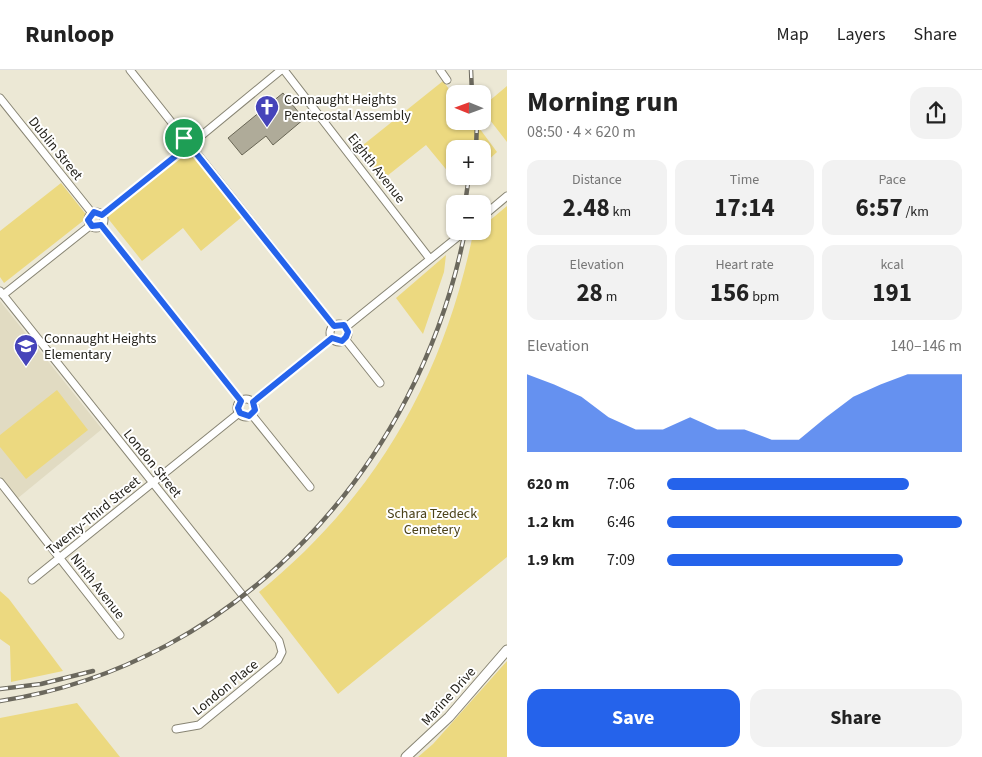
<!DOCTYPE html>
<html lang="en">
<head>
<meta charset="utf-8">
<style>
  :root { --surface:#fff; --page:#f2f2f2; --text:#222; --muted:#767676; --line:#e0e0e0; --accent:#2563eb }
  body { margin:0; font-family:"Source Sans 3",sans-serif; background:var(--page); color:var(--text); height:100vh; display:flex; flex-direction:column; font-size:19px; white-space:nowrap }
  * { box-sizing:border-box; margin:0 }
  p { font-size:16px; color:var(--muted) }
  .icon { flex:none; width:28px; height:28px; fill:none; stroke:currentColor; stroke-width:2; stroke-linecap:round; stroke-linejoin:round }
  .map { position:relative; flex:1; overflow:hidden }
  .side { display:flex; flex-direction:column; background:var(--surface); width:475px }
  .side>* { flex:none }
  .needle { width:32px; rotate:271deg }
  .tools { position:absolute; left:446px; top:15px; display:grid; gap:10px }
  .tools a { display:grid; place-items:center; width:45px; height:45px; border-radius:10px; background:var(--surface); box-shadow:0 1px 4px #0004; font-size:25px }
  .pin { position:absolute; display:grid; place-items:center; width:42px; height:42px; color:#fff; margin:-21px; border:2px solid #fff; border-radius:50%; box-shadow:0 1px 5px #0007 }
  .round { display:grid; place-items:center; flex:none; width:52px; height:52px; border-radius:15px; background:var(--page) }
  .overview { display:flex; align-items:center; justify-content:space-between; height:85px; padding:0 20px }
  h1 { font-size:28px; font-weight:700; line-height:38px }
  .stats { display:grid; grid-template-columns:repeat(3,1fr); gap:8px; height:85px; padding:5px 20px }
  .stats div { display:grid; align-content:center; border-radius:12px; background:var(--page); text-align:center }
  .stats b { font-size:25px; font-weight:700 }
  .stats small { font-size:14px; font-weight:400 }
  .stats p { font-size:14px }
  .chart { height:140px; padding:10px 20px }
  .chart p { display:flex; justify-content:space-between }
  .chart svg { width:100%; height:90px; margin-top:5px; fill:var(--accent); opacity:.7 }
  .primary-button { display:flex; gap:10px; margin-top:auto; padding:10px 20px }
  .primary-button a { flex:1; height:58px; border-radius:15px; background:var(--accent); color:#fff; font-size:20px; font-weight:700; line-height:58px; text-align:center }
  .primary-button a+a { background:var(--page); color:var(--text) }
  ul { padding:0 20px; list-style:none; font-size:16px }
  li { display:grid; grid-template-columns:80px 60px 1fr; align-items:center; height:38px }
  li i { height:12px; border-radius:6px; background:var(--accent) }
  header { display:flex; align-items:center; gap:30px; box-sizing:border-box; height:70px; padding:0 25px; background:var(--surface); border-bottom:1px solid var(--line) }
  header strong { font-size:24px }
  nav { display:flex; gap:28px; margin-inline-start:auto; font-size:18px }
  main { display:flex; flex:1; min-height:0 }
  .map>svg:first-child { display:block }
  .built { fill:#e1dbc2 }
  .green { fill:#ecd980 }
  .building { fill:#afab99; stroke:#696655 }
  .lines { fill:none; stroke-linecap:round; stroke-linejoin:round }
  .minor-casing { stroke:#888574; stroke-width:9 }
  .tertiary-casing { stroke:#888574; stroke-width:11 }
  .minor { stroke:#fff; stroke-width:7 }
  .tertiary { stroke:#fff; stroke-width:9 }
  .rail-casing { stroke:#6b685d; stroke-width:4.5 }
  .rail { stroke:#fff; stroke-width:2.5; stroke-dasharray:8; stroke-linecap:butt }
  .route-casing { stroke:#fff; stroke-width:10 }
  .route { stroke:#2563eb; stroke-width:6 }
  .labels { text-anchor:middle; stroke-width:4; stroke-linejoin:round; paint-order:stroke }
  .poi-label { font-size:14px; fill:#25231c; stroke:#fff; text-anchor:start }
  .street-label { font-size:14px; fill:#25231c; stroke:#fff }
  .park-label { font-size:14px; fill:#4b421a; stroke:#fff }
</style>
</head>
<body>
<header>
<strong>Runloop</strong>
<nav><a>Map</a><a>Layers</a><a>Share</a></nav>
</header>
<main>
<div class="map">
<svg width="507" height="687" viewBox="0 0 507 687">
  <rect width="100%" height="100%" fill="#ece8d5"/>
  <path class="built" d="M 0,231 L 102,359 L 18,428 L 0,406 Z"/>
  <path class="green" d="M 443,11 L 455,27 L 455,51 L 474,51 L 497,82 L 483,95 L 482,79 L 455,79 L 455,106 L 469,106 L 459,115 L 426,75 L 382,110 L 358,79 Z
    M 507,16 L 507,72 L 483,41 L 482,37 Z
    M 189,79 L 243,146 L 201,181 L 183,158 L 142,191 L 106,146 Z
    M 61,113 L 88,147 L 4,213 L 0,207 L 0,161 Z
    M 507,136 L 507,487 L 338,624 L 259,522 C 375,428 443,309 473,164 L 482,161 L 483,156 Z
    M 446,185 L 444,202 L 423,264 L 396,228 Z
    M 57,320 L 88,360 L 26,409 L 0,377 L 0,365 Z
    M 0,521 L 9,529 L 63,601 L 11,612 L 10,576 L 0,569 Z
    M 507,591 L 507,687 L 418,687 L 433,674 Z
    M 77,633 L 120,687 L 0,687 L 0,648 Z"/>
  <path class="building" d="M 283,23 L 304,49 L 273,75 L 266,66 L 242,85 L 228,68 Z"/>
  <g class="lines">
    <g class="minor-casing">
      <path id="minor" d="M 130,0 L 184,68
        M 284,0 L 430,189
        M 440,0 L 447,10
        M 0,28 L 92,143
        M182 74a8 8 0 1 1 16 0a8 8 0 1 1-16 0Z
        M 196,70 L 281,0
        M 195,81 L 334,256
        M88 150a8 8 0 1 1 16 0a8 8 0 1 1-16 0Z
        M 102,145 L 183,80
        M 482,147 L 507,126
        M 101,155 L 241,331
        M 0,221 L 279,571 L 282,582 L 278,590 L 199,655 L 176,659
        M 3,225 L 91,155
        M330 263a9 9 0 1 1 18 0a9 9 0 1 1-18 0Z
        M 346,257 L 465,161
        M 345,269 L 380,313
        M237 338a9 9 0 1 1 18 0a9 9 0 1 1-18 0Z
        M 253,332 L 332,268
        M 252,345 L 310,417
        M 0,412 L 120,565
        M 32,510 L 239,343"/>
    </g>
    <g class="tertiary-casing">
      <path id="tertiary" d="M 406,687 L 449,647 L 507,580"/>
    </g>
    <use href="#minor" class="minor"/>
    <use href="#tertiary" class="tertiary"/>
    <g class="rail-casing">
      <path id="rail" d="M 471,0 L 472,24
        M 476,79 L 477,51
        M 465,134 L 469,106
        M 0,619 L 41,614 L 93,601
        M 0,631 C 239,595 420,394 465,161"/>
    </g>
    <use href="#rail" class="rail"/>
  </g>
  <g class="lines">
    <g class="route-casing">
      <path id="route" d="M 187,66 L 196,70 L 198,74 L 195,82 L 334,256 L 344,255 L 348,262 L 346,267 L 342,271 L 332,268 L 253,332 L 255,340 L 249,346 L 240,343 L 238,338 L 241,331 L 101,155 L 92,156 L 88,150 L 94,142 L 102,145 L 183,80 L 182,72 Z"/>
    </g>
    <use href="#route" class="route"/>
  </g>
  <defs>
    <g id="church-pin" transform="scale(1.25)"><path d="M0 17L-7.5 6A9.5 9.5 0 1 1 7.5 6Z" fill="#4644ba" stroke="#fff"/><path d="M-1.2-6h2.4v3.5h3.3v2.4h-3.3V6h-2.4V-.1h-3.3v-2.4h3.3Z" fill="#fff"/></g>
    <g id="school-pin" transform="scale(1.25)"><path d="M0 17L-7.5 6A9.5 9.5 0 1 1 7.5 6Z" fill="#4644ba" stroke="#fff"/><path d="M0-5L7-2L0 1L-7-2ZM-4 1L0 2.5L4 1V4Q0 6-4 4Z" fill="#fff"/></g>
  </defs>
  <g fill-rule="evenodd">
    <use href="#church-pin" x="267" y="37"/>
    <use href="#school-pin" x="26" y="276"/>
  </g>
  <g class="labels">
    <g class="poi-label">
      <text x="284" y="34">Connaught Heights<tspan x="284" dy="16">Pentecostal Assembly</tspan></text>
      <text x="44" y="273">Connaught Heights<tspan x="44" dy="16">Elementary</tspan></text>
    </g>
    <g class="street-label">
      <text transform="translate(56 78) rotate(51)" y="5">Dublin Street</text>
      <text transform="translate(377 98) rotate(52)" y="5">Eighth Avenue</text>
      <text transform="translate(153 393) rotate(51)" y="5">London Street</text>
      <text transform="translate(93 445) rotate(-39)" y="5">Twenty-Third Street</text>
      <text transform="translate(98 516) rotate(52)" y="5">Ninth Avenue</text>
      <text transform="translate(225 617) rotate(-39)" y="5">London Place</text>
      <text transform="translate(448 626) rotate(-48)" y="5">Marine Drive</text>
    </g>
    <g class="park-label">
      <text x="432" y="448">Schara Tzedeck<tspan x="432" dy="16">Cemetery</tspan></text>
    </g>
  </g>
</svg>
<div class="tools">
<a><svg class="needle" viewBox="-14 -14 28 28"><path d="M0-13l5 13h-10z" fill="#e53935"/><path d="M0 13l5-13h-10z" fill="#767676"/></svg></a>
<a>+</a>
<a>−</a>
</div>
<div class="pin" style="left:184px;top:68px;background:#1e9e55"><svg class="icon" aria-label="arrive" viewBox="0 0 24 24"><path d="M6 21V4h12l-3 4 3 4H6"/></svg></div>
</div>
<section class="side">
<div class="overview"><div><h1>Morning run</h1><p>08:50 · 4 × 620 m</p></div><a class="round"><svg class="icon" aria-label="share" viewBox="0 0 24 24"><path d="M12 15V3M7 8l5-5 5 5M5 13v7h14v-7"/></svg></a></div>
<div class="stats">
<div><p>Distance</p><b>2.48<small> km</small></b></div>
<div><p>Time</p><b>17:14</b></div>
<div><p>Pace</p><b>6:57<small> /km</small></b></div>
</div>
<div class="stats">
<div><p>Elevation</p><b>28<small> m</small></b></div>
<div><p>Heart rate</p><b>156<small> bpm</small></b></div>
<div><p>kcal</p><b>191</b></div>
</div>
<div class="chart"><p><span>Elevation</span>140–146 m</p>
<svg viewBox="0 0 160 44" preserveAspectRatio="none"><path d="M0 44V6L10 11L20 17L30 27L40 33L50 33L60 27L70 33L80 33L90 38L100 38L110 27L120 17L130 11L140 6L150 6L160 6V44z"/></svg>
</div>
<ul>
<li><b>620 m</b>7:06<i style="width:82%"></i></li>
<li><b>1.2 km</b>6:46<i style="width:100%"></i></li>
<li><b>1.9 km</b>7:09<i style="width:80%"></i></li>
</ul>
<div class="primary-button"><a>Save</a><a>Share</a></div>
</section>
</main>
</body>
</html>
